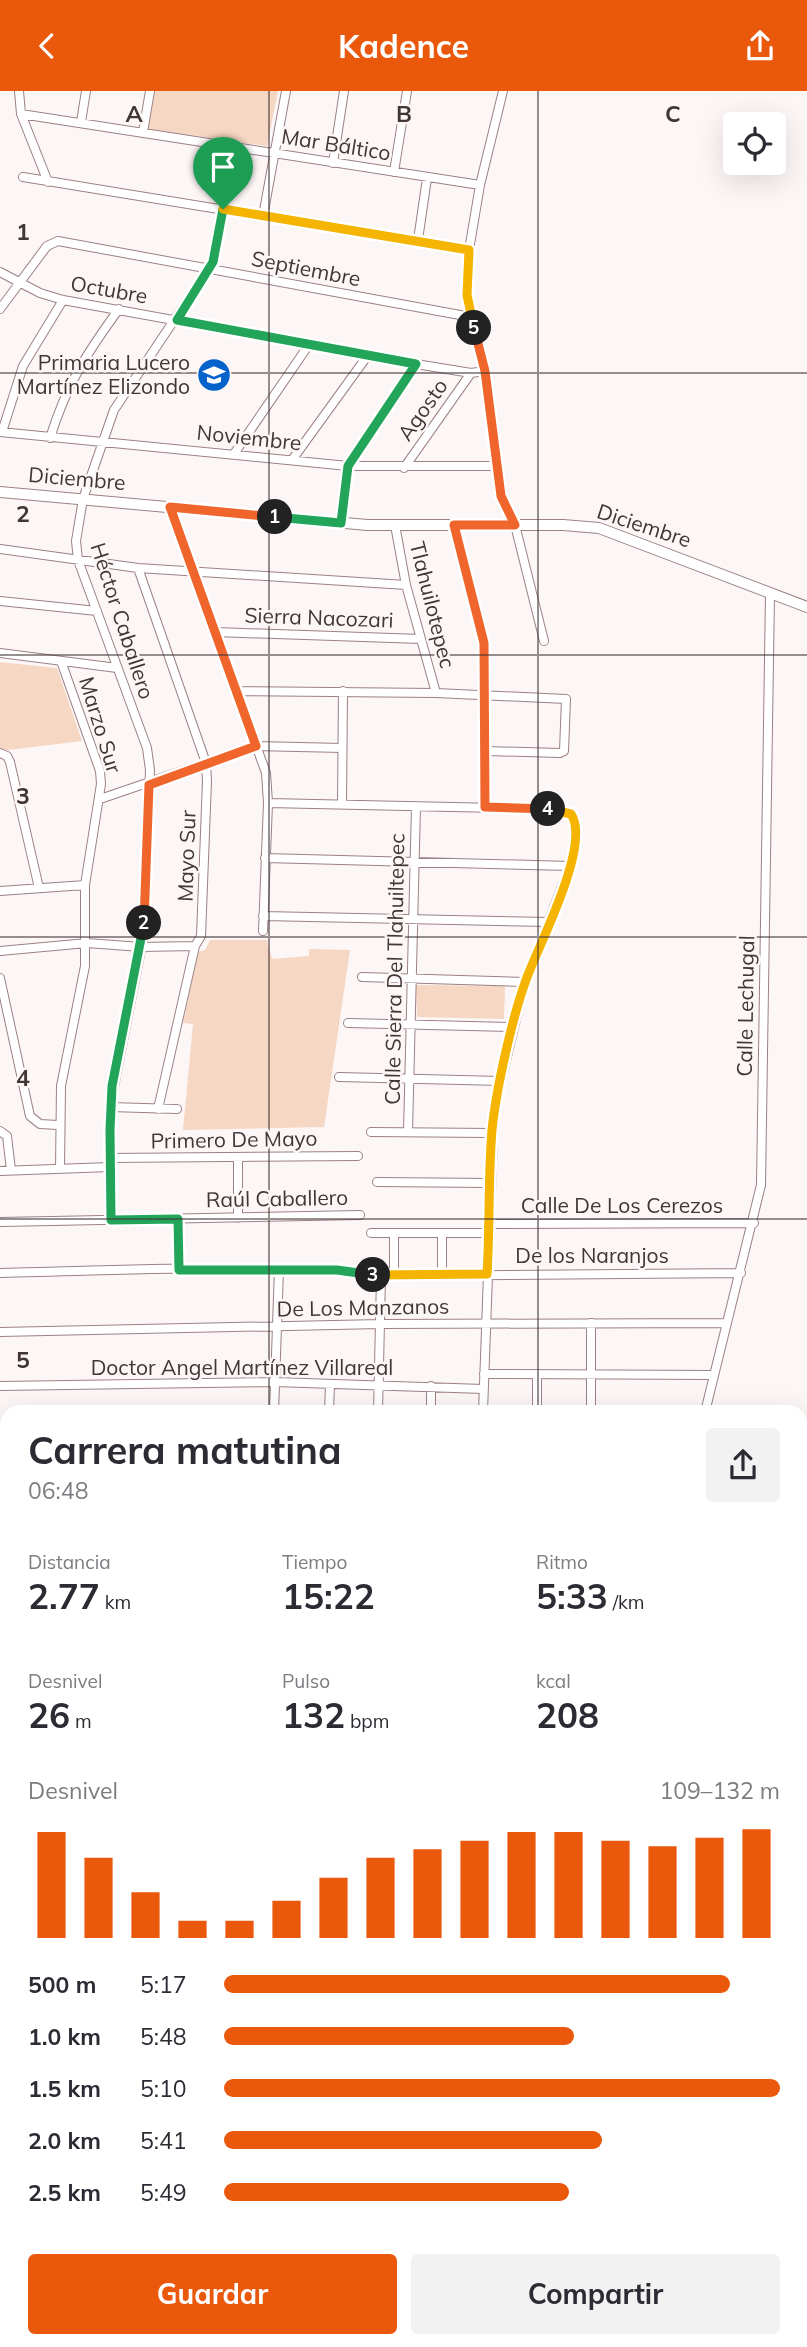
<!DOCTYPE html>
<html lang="es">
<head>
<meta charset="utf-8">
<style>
  :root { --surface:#fff; --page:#f2f2f3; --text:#2b2b33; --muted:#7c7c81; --accent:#ea580c }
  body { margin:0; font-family:Mulish,sans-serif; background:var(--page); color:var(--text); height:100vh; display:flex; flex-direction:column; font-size:26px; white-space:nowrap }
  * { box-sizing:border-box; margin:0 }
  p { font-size:23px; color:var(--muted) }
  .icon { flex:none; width:38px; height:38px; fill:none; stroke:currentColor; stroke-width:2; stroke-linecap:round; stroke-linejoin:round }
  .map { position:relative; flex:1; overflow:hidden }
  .drawer { position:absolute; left:0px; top:1314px; width:808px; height:943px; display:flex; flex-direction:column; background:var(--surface); border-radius:21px 21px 0 0; box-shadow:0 7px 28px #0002 }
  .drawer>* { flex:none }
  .buttons { position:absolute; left:723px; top:21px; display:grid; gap:14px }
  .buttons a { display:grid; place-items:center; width:63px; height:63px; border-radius:7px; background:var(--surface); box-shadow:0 7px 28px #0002; font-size:35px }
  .pin { position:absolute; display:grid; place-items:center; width:60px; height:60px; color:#fff; margin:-72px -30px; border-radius:50% 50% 50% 0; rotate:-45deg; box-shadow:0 0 7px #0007 }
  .pin .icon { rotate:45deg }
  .km { position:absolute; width:35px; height:35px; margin:-18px; border-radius:50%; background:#222; color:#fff; font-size:19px; line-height:35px; text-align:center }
  .round { display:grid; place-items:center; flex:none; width:74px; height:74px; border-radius:7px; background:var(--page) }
  .head { display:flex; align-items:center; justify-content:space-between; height:119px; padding:0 28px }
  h1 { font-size:38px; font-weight:700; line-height:52px }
  .metrics { display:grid; grid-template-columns:repeat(3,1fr); gap:10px; height:119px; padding:7px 28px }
  .metrics div { display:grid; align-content:center }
  .metrics b { font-size:35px; font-weight:700 }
  .metrics small { font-size:19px; font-weight:400 }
  .metrics p { font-size:19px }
  .chart { height:196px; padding:14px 28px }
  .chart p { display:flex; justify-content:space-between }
  .chart svg { width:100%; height:126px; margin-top:7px; stroke:var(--accent); stroke-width:6 }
  .button { display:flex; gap:14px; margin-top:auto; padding:14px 28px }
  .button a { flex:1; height:80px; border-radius:7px; background:var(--accent); color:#fff; font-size:28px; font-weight:700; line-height:80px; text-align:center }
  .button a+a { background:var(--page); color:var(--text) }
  ul { padding:0 28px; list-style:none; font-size:23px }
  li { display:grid; grid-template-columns:112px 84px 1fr; align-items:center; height:52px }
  li i { height:18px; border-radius:9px; background:var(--accent) }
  header { display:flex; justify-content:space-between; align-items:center; height:91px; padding:0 28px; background:var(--accent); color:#fff; font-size:32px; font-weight:700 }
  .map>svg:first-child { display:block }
  .green { fill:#f6d7c4 }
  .water { fill:#ceabd0 }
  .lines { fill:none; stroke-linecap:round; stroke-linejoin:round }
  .pedestrian-casing { stroke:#9c8084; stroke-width:9 }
  .minor-casing { stroke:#9c8084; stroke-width:10 }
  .tertiary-casing { stroke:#9c8084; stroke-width:12 }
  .secondary-casing { stroke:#9c8084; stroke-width:13 }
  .pedestrian { stroke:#fff; stroke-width:6 }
  .minor { stroke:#fff; stroke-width:8 }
  .tertiary { stroke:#fff; stroke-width:10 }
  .secondary { stroke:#fff; stroke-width:10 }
  .split-1-casing { stroke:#fff; stroke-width:14 }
  .split-2-casing { stroke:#fff; stroke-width:14 }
  .split-3-casing { stroke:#fff; stroke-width:14 }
  .split-4-casing { stroke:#fff; stroke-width:14 }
  .split-5-casing { stroke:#fff; stroke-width:14 }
  .split-6-casing { stroke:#fff; stroke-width:14 }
  .split-1 { stroke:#22a559; stroke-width:9 }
  .split-2 { stroke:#f0652b; stroke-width:9 }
  .split-3 { stroke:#22a559; stroke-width:9 }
  .split-4 { stroke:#f5b400; stroke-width:9 }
  .split-5 { stroke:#f0652b; stroke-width:9 }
  .split-6 { stroke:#f5b400; stroke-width:9 }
  .grid { fill:none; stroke:#413536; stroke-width:2; stroke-opacity:0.55 }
  .labels { text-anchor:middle; stroke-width:5; stroke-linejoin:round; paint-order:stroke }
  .street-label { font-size:21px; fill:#413536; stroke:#fcf6f6 }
  .poi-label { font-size:21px; fill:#413536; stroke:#fcf6f6; text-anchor:end }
  .grid-label { font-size:23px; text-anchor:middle; font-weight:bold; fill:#413536; stroke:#fcf6f6; stroke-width:5; stroke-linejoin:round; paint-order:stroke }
</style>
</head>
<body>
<header><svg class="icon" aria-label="back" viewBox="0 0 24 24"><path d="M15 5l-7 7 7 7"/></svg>Kadence<svg class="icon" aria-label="share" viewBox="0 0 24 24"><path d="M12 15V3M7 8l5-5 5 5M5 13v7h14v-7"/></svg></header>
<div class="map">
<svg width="807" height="2256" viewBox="0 0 807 2256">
  <rect width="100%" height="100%" fill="#fcf6f6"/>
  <path class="green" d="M 154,0 L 278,0 L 267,55 L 148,38 Z
    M 0,571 L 57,577 L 82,650 L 0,660 Z
    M 210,849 L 267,849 L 272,868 L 309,865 L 309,858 L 350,859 L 324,1036 L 183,1039 L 193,933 L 183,932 L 198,861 L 205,859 Z
    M 416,894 L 505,895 L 504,928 L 417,926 Z
    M 807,1486 L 807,1622 L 802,1621 L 802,1500 Z
    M 0,2164 L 7,2171 L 7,2250 L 109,2251 L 114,2256 L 0,2256 Z"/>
  <path class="water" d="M 807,1749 L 807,2256 L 798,2256 L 797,2251 L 802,2250 L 802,1762 Z"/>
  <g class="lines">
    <g class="pedestrian-casing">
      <path id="pedestrian" d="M 0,1818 L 7,1815
        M 0,1865 L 7,1862
        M 0,2013 L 7,1995"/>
    </g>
    <g class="minor-casing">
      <path id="minor" d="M 19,0 L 21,23 L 48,91
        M 503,0 L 480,94 L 469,159 L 467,204 L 485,280 L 501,405 L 515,434 L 544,550
        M 21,23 L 480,94
        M 81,31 L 86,0
        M 143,41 L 150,0
        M 333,72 L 344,0
        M 394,81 L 407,0
        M 23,86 L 469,159
        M 263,125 L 286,0
        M 418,149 L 427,87
        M 0,181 L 40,202 L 63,209 L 416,273 L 471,282 L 485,280
        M 0,218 L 47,155 L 58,150 L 471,226
        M 0,341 L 348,375 L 496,375
        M 2,341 L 23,275 L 63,209
        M 50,347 C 67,293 86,263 119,218
        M 234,363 L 310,252
        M 292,369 L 368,264
        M 404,377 L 471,282
        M 170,416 L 266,682 L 268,712 L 263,840
        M 341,432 L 348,375 L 416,273
        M 395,434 L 406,494 L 436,602
        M 454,434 L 484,552 L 485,716
        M 0,458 L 138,477 L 406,494
        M 138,477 L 206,672 L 207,690 L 201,845 L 195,855 L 158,1018
        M 0,510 L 97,520
        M 215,541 L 421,548
        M 0,562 L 117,577
        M 236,600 L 436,602 L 566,608 L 564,660 L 560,662 L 487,660
        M 0,662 L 7,665 L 10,671 L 39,797
        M 100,708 L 255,655 L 342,657
        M 268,712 L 551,718 L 571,723 C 581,738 574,759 570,775 L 525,891 L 494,1019 L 483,1321
        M 342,713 L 343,600
        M 265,767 L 570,775
        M 0,800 L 85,794
        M 263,825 L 549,831
        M 0,860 L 87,852 L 141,856 L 195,855
        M 362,886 L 525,891
        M 0,887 L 30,1025 L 40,1033 L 58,1034
        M 348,932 L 513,936
        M 339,986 L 501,990
        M 110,1016 L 177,1018
        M 0,1040 L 7,1045 L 11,1079
        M 371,1041 L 492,1042
        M 408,1041 L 416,715
        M 110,1067 L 358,1065
        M 60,1078 L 61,995 L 85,875 L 85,794 L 101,693 L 100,680 L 61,570
        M 0,1080 L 110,1076
        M 377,1091 L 491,1092
        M 238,1127 L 238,1066
        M 178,1128 L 179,1179
        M 111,1129 L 110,1016 L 143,848 L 150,679 L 147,657 L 78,469 L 76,450 L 83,408 L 114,319 L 213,171 L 223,118
        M 0,1131 L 360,1124
        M 490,1133 L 754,1132
        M 371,1142 L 489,1142
        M 442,1142 L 442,1183
        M 0,1182 C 126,1180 255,1170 381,1185 L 741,1182
        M 394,1184 L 394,1142
        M 591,1232 L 591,1321
        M 0,1241 L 380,1233 L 726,1232
        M 484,1283 L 714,1284
        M 537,1283 L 537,1321
        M 0,1295 L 275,1291 L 483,1298
        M 274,1321 L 279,1178
        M 329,1321 L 330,1293
        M 378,1321 L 381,1185
        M 431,1321 L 431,1295
        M 705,1321 L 761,1094 L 770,503
        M 0,1352 L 7,1352
        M 0,1406 L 7,1406
        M 0,1466 L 7,1466
        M 0,1498 L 7,1498
        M 0,1654 L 7,1653
        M 0,1796 L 7,1807
        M 0,1919 L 7,1918
        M 0,1928 L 7,1941
        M 0,2072 L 7,2078
        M 0,2111 L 7,2117
        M 0,2150 L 7,2151
        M 123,2250 L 130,2256
        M 209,2250 L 216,2256
        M 729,2250 L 730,2256
        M 264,2253 L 274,2250"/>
    </g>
    <g class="tertiary-casing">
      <path id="tertiary" d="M 0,401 L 367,434 L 563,434 L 599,437 L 807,516
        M 802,1386 L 807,1377
        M 802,1745 L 807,1747"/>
    </g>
    <g class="secondary-casing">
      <path id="secondary" d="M 0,1767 L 7,1778
        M 310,2250 L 314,2256"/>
    </g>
    <use href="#pedestrian" class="pedestrian"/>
    <use href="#minor" class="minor"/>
    <use href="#tertiary" class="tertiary"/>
    <use href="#secondary" class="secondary"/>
  </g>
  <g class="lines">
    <g class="split-1-casing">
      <path id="split-1" d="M 223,118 L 213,171 L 177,229 L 416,273 L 348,375 L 341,432 L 275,426"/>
    </g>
    <g class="split-2-casing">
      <path id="split-2" d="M 144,832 L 149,694 L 256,655 L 170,416 L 275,426"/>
    </g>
    <g class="split-3-casing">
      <path id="split-3" d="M 144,832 L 112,995 L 110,1039 L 111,1129 L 178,1128 L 179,1179 L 337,1179 L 373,1184"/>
    </g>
    <g class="split-4-casing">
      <path id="split-4" d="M 373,1184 L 487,1183 C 490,1136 488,1087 492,1039 C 496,999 512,927 526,889 C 538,855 592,754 571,723 L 548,718"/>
    </g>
    <g class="split-5-casing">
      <path id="split-5" d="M 474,237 L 485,280 L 501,405 L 515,434 L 454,434 L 484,552 L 485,716 L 548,718"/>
    </g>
    <g class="split-6-casing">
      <path id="split-6" d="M 223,118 L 469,159 L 467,204 L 474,237"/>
    </g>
    <use href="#split-1" class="split-1"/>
    <use href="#split-2" class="split-2"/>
    <use href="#split-3" class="split-3"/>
    <use href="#split-4" class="split-4"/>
    <use href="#split-5" class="split-5"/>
    <use href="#split-6" class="split-6"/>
  </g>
  <path class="grid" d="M 269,0 L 269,1321M 538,0 L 538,1321M 0,282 L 807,282M 0,564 L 807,564M 0,846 L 807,846M 0,1128 L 807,1128M 0,1410 L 7,1410M 802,1410 L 807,1410M 0,1692 L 7,1692M 802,1692 L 807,1692M 0,1974 L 7,1974M 802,1974 L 807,1974M 269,2250 L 269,2256M 538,2250 L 538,2256"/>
  <defs>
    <g id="school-disc" transform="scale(1.75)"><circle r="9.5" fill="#0462cb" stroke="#fcf6f6"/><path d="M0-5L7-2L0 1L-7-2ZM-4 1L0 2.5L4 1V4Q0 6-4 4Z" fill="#fff"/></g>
  </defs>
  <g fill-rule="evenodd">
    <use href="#school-disc" x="214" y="284"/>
  </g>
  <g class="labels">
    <g class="street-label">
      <text transform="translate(336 54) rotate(9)" y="7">Mar Báltico</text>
      <text transform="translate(306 178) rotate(11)" y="7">Septiembre</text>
      <text transform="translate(109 199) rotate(10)" y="7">Octubre</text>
      <text transform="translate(423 319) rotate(-55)" y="7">Agosto</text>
      <text transform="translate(249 347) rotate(6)" y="7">Noviembre</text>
      <text transform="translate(77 388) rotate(5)" y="7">Diciembre</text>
      <text transform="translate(644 435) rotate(18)" y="7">Diciembre</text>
      <text transform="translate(432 514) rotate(76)" y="7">Tlahuilotepec</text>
      <text transform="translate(319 527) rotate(2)" y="7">Sierra Nacozari</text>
      <text transform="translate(122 530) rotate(72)" y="7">Héctor Caballero</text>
      <text transform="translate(100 634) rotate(73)" y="7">Marzo Sur</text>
      <text transform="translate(187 765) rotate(-88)" y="7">Mayo Sur</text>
      <text transform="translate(395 878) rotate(-89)" y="7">Calle Sierra Del Tlahuiltepec</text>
      <text transform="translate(746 915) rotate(-89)" y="7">Calle Lechugal</text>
      <text transform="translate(234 1049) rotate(-1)" y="7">Primero De Mayo</text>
      <text transform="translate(277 1108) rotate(-1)" y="7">Raúl Caballero</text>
      <text x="622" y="1122">Calle De Los Cerezos</text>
      <text x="592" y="1172">De los Naranjos</text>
      <text transform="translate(363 1217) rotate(-1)" y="7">De Los Manzanos</text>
      <text x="242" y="1284">Doctor Angel Martínez Villareal</text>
    </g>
    <g class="poi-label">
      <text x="190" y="279">Primaria Lucero<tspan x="190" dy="24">Martínez Elizondo</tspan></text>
    </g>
  </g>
  <g class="grid-label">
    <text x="134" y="31">A</text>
    <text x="404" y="31">B</text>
    <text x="673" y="31">C</text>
    <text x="23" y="149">1</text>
    <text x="23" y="431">2</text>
    <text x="23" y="713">3</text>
    <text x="23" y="995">4</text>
    <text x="23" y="1277">5</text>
  </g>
</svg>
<div class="buttons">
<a><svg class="icon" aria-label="locate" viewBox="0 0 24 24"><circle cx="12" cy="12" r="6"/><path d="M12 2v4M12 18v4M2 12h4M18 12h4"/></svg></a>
</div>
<div class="pin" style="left:223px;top:118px;background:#1e9e55"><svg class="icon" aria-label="arrive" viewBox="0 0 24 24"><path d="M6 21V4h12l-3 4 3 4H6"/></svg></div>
<b class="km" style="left:275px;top:426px">1</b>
<b class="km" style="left:144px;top:832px">2</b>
<b class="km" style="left:373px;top:1184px">3</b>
<b class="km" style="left:548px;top:718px">4</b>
<b class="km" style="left:474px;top:237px">5</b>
<section class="drawer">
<div class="head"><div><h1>Carrera matutina</h1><p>06:48</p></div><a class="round"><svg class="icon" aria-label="share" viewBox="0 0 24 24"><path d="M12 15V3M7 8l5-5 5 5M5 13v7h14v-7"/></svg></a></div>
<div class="metrics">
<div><p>Distancia</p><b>2.77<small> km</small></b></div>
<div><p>Tiempo</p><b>15:22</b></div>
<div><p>Ritmo</p><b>5:33<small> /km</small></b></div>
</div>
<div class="metrics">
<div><p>Desnivel</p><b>26<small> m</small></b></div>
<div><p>Pulso</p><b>132<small> bpm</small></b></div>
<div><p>kcal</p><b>208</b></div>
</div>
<div class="chart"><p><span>Desnivel</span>109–132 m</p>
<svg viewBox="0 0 160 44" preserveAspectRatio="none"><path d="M5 44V7M15 44V16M25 44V28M35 44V38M45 44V38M55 44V31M65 44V23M75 44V16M85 44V13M95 44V10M105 44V7M115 44V7M125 44V10M135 44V12M145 44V9M155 44V6"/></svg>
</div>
<ul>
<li><b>500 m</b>5:17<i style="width:91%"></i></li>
<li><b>1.0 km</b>5:48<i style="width:63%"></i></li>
<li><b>1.5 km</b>5:10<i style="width:100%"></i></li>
<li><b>2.0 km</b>5:41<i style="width:68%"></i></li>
<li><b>2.5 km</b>5:49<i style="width:62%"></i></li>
</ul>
<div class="button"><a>Guardar</a><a>Compartir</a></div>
</section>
</div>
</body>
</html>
